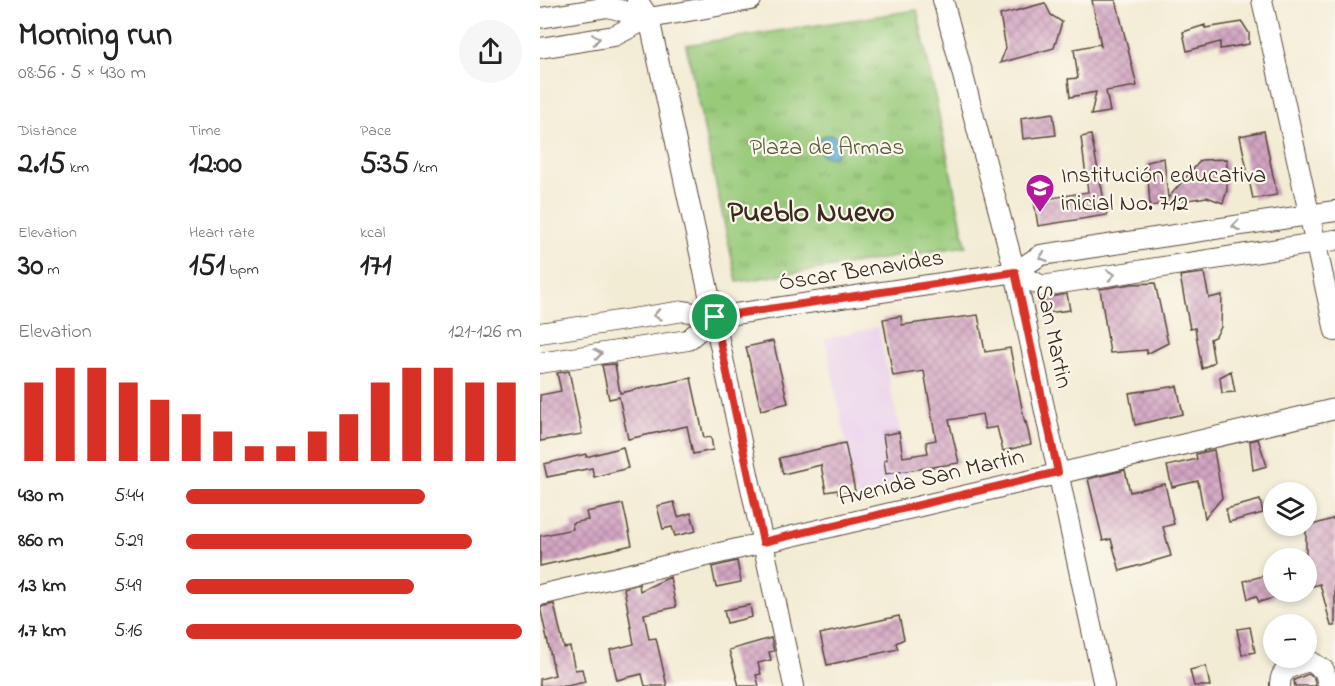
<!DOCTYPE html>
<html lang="en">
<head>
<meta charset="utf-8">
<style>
  :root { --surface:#fff; --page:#f6f6f6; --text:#222; --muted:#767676; --accent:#d93025 }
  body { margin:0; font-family:"Indie Flower",sans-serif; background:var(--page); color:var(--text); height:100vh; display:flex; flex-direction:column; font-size:22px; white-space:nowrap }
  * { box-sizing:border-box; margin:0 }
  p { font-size:20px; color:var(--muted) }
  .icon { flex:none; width:33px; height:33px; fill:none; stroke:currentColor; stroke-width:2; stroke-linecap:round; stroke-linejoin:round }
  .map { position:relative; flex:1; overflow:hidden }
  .details { display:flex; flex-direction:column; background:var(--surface); width:540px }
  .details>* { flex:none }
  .tools { position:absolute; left:723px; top:482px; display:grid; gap:12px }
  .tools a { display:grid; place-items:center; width:54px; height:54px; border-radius:50%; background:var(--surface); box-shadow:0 3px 9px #0003; font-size:30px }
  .pin { position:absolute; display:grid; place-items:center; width:51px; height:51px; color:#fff; margin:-26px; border:3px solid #fff; border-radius:50%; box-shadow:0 2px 6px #0007 }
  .round { display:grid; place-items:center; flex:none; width:63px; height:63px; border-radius:32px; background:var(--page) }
  .summary { display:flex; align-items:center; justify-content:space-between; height:102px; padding:0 18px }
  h1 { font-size:33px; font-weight:800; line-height:45px }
  .stats { display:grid; grid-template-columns:repeat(3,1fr); gap:9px; height:102px; padding:6px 18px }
  .stats div { display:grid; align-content:center }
  .stats b { font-size:30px; font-weight:800 }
  .stats small { font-size:16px; font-weight:400 }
  .stats p { font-size:16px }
  .chart { height:168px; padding:12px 18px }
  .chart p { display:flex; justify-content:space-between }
  .chart svg { width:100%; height:108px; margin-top:6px; stroke:var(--accent); stroke-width:6 }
  ul { padding:0 18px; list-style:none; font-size:20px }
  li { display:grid; grid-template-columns:96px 72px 1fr; align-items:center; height:45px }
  li i { height:15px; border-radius:8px; background:var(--accent) }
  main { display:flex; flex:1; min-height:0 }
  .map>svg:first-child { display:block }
  .built { fill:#ead1ec }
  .park { fill:url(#park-tufts); stroke:#6a7a4c; stroke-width:1.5 }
  .water { fill:#58afd5; stroke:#4a6c7a; stroke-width:1.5 }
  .building { fill:url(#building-cross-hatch) }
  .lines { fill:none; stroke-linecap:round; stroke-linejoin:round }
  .minor-casing { stroke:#574739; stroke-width:22 }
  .minor { stroke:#fff; stroke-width:20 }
  .oneway { stroke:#a79f9a }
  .route-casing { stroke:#fff; stroke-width:12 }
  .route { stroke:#d93025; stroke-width:8 }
  .labels { text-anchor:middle; stroke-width:4.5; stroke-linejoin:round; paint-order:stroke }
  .park-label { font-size:24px; fill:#575a3a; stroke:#fbf7ec }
  .poi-label { font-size:24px; fill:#3b2a1e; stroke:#fbf7ec; text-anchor:start }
  .street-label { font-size:24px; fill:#3b2a1e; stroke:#fbf7ec }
  .district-label { font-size:30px; font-weight:bold; fill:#3b2a1e; stroke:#fbf7ec }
</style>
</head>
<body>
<main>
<section class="details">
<div class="summary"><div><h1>Morning run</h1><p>08:56 · 5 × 430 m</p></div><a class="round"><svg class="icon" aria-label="share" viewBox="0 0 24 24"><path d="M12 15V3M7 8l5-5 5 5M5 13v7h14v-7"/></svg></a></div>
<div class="stats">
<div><p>Distance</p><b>2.15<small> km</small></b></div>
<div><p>Time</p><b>12:00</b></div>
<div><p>Pace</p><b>5:35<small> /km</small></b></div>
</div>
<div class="stats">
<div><p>Elevation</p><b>30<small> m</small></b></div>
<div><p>Heart rate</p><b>151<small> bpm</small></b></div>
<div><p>kcal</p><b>171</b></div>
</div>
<div class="chart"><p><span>Elevation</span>121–126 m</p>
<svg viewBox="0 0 160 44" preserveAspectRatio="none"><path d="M5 44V12M15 44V6M25 44V6M35 44V12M45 44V19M55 44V25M65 44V32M75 44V38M85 44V38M95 44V32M105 44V25M115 44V12M125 44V6M135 44V6M145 44V12M155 44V12"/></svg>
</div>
<ul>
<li><b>430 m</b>5:44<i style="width:71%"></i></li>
<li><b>860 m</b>5:29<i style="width:85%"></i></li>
<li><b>1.3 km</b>5:49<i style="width:68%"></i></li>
<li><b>1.7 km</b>5:16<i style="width:100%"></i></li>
</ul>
</section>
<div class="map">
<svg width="795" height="686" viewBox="0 0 795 686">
  <defs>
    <pattern id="park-tufts" width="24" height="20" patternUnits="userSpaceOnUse" patternTransform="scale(1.5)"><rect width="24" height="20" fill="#98ca7a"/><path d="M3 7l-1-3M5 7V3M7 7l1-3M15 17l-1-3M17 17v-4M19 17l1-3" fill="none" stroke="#7da463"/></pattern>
    <pattern id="building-cross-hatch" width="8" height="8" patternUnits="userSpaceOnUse" patternTransform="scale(1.5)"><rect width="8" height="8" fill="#d3a5c3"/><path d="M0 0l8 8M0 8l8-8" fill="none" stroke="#ac879e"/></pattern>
  </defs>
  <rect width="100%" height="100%" fill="#fbf7ec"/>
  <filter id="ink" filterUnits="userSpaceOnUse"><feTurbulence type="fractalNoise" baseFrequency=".0167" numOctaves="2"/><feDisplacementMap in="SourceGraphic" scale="12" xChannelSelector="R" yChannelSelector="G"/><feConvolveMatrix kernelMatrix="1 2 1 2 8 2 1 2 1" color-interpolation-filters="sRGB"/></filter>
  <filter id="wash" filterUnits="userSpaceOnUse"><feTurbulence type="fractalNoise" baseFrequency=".008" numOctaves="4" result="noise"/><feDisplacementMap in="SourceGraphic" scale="24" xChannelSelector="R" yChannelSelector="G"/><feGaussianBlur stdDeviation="1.35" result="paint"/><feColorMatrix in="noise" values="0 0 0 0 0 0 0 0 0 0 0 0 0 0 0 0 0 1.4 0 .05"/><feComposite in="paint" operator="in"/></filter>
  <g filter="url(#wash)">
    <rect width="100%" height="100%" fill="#f3ecd5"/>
    <path class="built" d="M 338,327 L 372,488 L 318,501 L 285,339 Z"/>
    <path class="park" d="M 377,10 L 426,246 L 197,282 L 146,45 Z"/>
    <path class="water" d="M278 146a11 11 0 1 1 22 0a11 11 0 1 1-22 0Z"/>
    <g id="blocks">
      <path class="building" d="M 552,0 L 576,0 L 597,86 L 566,91 L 570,112 L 551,115 L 556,92 L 530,97 L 528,79 L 538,78 L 534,49 L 559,44 L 561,46 Z
        M 505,3 L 511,15 L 522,22 L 514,48 L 460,63 L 466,48 L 460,15 Z
        M 702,22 L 709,33 L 709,44 L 680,49 L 680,42 L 647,51 L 643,32 L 665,25 L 665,28 Z
        M 513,113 L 516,135 L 483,139 L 481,118 Z
        M 724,131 L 737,195 L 713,199 L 700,136 Z
        M 551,135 L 567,215 L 498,226 L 494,201 L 548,192 L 541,137 Z
        M 624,158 L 628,198 L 661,160 L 687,159 L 687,190 L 683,203 L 667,197 L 610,206 L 607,162 Z
        M 664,273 L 669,298 L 682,295 L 681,327 L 676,336 L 670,339 L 674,362 L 662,369 L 655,328 L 650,329 L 640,276 Z
        M 615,283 L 628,343 L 607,354 L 607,350 L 570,353 L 560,289 L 591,284 Z
        M 527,294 L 530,310 L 507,313 L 504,298 Z
        M 438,315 L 445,352 L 470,348 L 485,423 L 486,422 L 491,444 L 463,451 L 457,427 L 445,429 L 442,414 L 409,420 L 419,463 L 346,474 L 344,461 L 347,460 L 343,435 L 359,432 L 363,457 L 388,453 L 386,442 L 396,440 L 384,371 L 353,376 L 343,319 L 361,316 L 362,325 Z
        M 233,341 L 248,403 L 221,410 L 206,347 Z
        M 75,364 L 80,393 L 151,378 L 164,438 L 171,437 L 173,450 L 153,454 L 147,426 L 88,439 L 79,397 L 69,399 L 62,365 Z
        M 29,371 L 42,434 L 0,441 L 0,395 L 21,391 L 17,373 Z
        M 691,371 L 695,392 L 682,393 L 680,377 Z
        M 637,386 L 643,414 L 595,425 L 589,393 Z
        M 718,439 L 727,466 L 713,470 L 710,441 Z
        M 305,443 L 315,491 L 298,494 L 298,490 L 286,492 L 281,465 L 243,474 L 239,458 Z
        M 83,447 L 88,468 L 54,477 L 52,468 L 7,477 L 4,464 L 46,454 L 46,457 Z
        M 674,450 L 682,498 L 665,518 L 658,481 L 632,487 L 627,466 L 657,459 L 656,454 Z
        M 585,470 L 590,492 L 625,484 L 634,524 L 623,527 L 631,556 L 580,571 L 571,539 L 563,541 L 548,479 Z
        M 720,500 L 723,513 L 689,522 L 686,509 Z
        M 134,502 L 138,517 L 151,513 L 156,531 L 135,536 L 132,527 L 123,529 L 117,506 Z
        M 83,504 L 92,545 L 0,566 L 0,536 L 33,529 L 32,523 L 48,520 L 46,512 Z
        M 795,518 L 795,626 L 791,626 L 780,584 L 766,588 L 766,527 Z
        M 197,561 L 201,582 L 176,587 L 172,567 Z
        M 734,573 L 734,598 L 719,602 L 716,596 L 708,599 L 704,581 Z
        M 130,577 L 136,607 L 104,614 L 109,639 L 116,638 L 127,686 L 105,686 L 102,674 L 77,680 L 70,650 L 94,644 L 84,588 L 99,584 L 100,591 Z
        M 14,604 L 24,648 L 30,647 L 35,670 L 42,669 L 45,682 L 27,686 L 0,686 L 0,679 L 15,675 L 0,607 Z
        M 210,605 L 212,617 L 187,623 L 184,610 Z
        M 359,616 L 364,639 L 356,643 L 358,649 L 287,665 L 280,634 Z
        M 710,627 L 715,652 L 702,655 L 697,629 Z
        M 231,638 L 234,651 L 229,652 L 231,660 L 218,663 L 221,674 L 216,675 L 219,686 L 199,686 L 189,650 Z
        M 666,666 L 670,686 L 654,686 L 650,670 Z
        M 768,674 L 774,678 L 776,686 L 755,686 L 754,680 Z"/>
    </g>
  </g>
  <g filter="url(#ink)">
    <use href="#blocks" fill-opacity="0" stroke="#574739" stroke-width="1.5"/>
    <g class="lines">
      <g class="minor-casing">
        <path id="minor" d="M 97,0 L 109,18 L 254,686
          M 403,0 L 475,272 L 564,686
          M 722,0 L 795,331
          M 0,18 L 68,7 L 109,18
          M 0,48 L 74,36 L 109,18 L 211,0
          M 475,272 L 502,286 L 795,240
          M 0,333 L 144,311 L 175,317 L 475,272 L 501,255 L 795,211
          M 0,363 L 148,340 L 175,317
          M 0,595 L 795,409
          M 740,686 C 739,668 755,665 770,661 L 784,670 L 789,686"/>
      </g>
      <use href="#minor" class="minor"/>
    </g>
    <defs><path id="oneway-chevron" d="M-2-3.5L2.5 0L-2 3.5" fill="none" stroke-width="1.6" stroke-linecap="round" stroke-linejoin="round" transform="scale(1.5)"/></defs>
    <g class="oneway">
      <use href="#oneway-chevron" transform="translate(56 39) rotate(-9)"/>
      <use href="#oneway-chevron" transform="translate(696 226) rotate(171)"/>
      <use href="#oneway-chevron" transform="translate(503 257) rotate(161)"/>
      <use href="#oneway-chevron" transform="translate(571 275) rotate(-9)"/>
      <use href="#oneway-chevron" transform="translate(117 315) rotate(171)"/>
      <use href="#oneway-chevron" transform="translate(58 354) rotate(-9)"/>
    </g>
  </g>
  <g class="lines" filter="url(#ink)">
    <g class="route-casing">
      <path id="route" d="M 475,272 L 518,472 L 223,542 L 175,317 Z"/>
    </g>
    <use href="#route" class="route"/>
  </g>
  <defs>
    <g id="school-pin" transform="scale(1.5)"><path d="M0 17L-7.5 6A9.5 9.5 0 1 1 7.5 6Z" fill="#b5179e" stroke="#fbf7ec"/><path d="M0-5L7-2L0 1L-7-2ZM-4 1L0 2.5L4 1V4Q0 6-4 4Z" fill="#fff"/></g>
  </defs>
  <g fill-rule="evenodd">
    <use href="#school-pin" x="500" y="188"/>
  </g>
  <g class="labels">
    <g class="park-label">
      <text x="287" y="154">Plaza de Armas</text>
    </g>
    <g class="poi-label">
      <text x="521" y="182">Institución educativa<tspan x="521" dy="28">inicial No. 712</tspan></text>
    </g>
    <g class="street-label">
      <text transform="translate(321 269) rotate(-9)" y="8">Óscar Benavides</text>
      <text transform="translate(515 336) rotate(78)" y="8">San Martin</text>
      <text transform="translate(391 476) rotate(-13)" y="8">Avenida San Martin</text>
    </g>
    <g class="district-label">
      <text x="271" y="221">Pueblo Nuevo</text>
    </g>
  </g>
</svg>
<div class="tools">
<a><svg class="icon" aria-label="layers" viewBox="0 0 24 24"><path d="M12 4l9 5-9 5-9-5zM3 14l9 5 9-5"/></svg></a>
<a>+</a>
<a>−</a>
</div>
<div class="pin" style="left:175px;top:317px;background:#1e9e55"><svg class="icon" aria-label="arrive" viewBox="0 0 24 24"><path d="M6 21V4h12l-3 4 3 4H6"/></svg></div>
</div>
</main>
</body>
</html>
